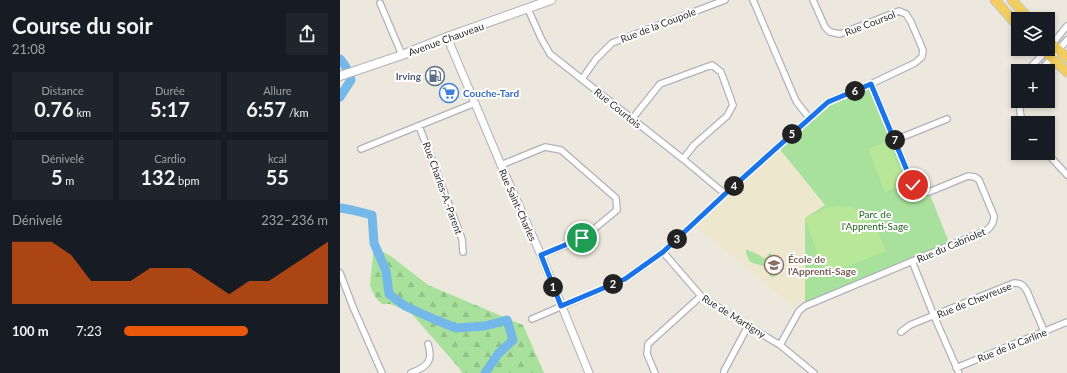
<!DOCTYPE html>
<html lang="fr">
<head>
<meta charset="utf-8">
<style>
  :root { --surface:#171b24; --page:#20242c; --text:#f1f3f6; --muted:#9ea1a6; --accent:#ea580c }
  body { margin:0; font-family:Lato,sans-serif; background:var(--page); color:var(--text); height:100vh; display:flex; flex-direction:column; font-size:15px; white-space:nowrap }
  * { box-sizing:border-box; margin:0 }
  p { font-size:13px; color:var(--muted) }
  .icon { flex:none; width:22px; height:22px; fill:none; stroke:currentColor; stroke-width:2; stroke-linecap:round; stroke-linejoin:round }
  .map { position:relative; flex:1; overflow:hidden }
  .side { display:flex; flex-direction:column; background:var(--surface); width:340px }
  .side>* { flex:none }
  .tools { position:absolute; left:671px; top:12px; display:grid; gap:8px }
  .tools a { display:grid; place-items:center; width:44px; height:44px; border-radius:0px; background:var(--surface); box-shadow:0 2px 6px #0003; font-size:20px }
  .pin { position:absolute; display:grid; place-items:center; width:34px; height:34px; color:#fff; margin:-17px; border:2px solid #fff; border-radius:50%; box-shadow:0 1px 4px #0007 }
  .km { position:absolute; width:20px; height:20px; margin:-10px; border-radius:50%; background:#222; color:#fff; font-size:11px; line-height:20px; text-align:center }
  .round { display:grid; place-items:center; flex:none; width:42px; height:42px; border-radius:0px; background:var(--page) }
  .overview { display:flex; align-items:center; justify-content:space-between; height:68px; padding:0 12px }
  h1 { font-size:22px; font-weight:700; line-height:30px }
  .metrics { display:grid; grid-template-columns:repeat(3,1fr); gap:6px; height:68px; padding:4px 12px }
  .metrics div { display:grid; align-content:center; border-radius:0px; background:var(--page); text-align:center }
  .metrics b { font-size:20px; font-weight:700 }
  .metrics small { font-size:11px; font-weight:400 }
  .metrics p { font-size:11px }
  .chart { height:112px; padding:8px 12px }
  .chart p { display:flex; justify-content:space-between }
  .chart svg { width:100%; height:72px; margin-top:4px; fill:var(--accent); opacity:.7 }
  ul { padding:0 12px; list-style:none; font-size:13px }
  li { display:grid; grid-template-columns:64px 48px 1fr; align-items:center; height:30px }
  li i { height:10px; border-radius:5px; background:var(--accent) }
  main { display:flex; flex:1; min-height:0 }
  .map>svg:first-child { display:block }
  .education { fill:#ede8cd }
  .forest { fill:url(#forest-firs) }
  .park { fill:#a8e19c }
  .pitch { fill:#b9e798 }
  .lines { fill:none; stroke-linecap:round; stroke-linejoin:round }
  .river { stroke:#74b8ea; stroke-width:9 }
  .minor-casing { stroke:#b1b1be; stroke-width:8 }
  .tertiary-casing { stroke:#b1b1be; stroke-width:9 }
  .secondary-casing { stroke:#b1b1be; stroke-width:10 }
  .trunk-casing { stroke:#c8c8c8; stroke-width:11 }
  .minor { stroke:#fff; stroke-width:5.5 }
  .tertiary { stroke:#fff; stroke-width:7 }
  .secondary { stroke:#fff; stroke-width:8 }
  .trunk { stroke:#f2ce60; stroke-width:9 }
  .route-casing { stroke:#fff; stroke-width:8 }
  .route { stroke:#1a73e8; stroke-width:5 }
  .labels { text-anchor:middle; stroke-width:4; stroke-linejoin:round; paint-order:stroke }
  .street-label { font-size:10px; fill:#2b2b2b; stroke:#fff }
  .service-label { font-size:10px; font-weight:bold; fill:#4e5e75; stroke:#fff; text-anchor:end }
  .shop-label { font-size:10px; font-weight:bold; fill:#366cbe; stroke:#fff; text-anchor:start }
  .park-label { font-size:10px; fill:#20651d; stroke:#fff }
  .education-label { font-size:10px; font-weight:bold; fill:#785e54; stroke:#fff; text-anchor:start }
</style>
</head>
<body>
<main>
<section class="side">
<div class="overview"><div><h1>Course du soir</h1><p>21:08</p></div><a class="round"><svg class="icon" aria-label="share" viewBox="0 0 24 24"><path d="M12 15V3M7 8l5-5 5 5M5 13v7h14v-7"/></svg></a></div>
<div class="metrics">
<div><p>Distance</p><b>0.76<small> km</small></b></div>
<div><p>Durée</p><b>5:17</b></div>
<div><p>Allure</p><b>6:57<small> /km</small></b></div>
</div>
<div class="metrics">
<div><p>Dénivelé</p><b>5<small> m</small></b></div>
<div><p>Cardio</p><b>132<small> bpm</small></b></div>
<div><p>kcal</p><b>55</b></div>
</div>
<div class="chart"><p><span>Dénivelé</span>232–236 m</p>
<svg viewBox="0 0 160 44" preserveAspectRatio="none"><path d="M0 44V6L10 6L20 6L30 14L40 30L50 30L60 30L70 22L80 22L90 22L100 30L110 38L120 30L130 30L140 22L150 14L160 6V44z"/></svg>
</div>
<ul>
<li><b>100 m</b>7:23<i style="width:61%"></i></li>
</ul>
</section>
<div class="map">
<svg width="727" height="373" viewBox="0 0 727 373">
  <defs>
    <pattern id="forest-firs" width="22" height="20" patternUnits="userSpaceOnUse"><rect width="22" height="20" fill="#a8e19c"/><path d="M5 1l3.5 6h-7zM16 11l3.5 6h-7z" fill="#91c187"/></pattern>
  </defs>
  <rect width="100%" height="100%" fill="#ece8dd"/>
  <path class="education" d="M 438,147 L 485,205 L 465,218 L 465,306 L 459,311 L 353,224 Z"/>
  <path class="forest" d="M 34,244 L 40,250 L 52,257 L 88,285 L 183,325 L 204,373 L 122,373 L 120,369 L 70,312 L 50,304 L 42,304 L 36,298 L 30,286 Z"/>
  <path class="park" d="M 531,84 L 577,190 L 589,192 L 610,245 L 465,306 L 465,218 L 485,205 L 438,147 L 488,102 Z
    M 406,249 L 419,255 L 423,258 L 427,257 L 428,254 L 431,253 L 433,257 L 431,263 L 438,272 L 437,275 L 434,277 L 431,277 L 423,266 L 410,262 L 406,253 Z"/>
  <path class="pitch" d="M 548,141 L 565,184 L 545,192 L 528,149 Z
    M 498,206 C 529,206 536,226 546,251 L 485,275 L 465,218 L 487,208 Z"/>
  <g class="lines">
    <path class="river" d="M 0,59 C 6,66 9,71 11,80 L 0,97
      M 0,208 L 12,210 L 32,215 L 34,243 L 46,271 L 49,294 L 65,306 L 96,320 L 116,328 L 145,326 L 167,320 L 173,340 L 158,354 L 145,373"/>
    <g class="minor-casing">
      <path id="minor" d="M 413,0 L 456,101 L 470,119
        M 40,3 L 62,55
        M 188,9 L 201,38 L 210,54 L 343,159 L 385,194
        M 708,49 L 727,26
        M 687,71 L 706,51
        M 700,71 L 727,40
        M 242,79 L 256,59 L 272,43 L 385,0
        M 680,101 C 679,109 680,115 683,123
        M 292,119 L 320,84 L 372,65 L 381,72 L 393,105 L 387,116 L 354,145 L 343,159
        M 79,126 L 122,239 L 123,252
        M 555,140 L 607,119
        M 21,149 L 135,103
        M 707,153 L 727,175
        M 161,165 L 205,147 L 221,150 L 276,198 L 277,210 L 242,239 L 201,255
        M 323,252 L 361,296 L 408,326 L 440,345 L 474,373
        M 572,261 L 594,316 L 619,373
        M 0,273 L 13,307 L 42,373
        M 192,319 L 285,279 L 323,252 L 385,194 L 488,102 L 531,84 L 575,63 L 582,57 L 583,50 L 571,22 L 566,14 L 559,11 L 500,34 L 490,32 L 485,27 L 473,0
        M 561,332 L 570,325 L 674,283 C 681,283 683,285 687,291 L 704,331
        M 440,345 L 459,311 L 465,306 L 647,230 C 652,226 654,222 654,216 L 639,180 L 635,177 L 628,176 L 589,192 L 583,192 L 577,190 L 573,185 L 531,84
        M 616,368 L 727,322
        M 71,373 C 86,367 94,362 88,344
        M 315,373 L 307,354 L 308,344 L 361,296
        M 384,373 L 384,371 L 408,326"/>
    </g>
    <g class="tertiary-casing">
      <path id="tertiary" d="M 107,37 L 161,165 L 201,255 L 249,373"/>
    </g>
    <g class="secondary-casing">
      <path id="secondary" d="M 0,76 L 62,55 L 107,37 L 211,0"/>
    </g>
    <g class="trunk-casing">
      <path id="trunk" d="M 655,0 L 678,26
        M 672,0 L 689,19
        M 708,40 L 727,58
        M 702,49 L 727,72"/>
    </g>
    <use href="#minor" class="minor"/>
    <use href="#tertiary" class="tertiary"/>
    <use href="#secondary" class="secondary"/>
    <use href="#trunk" class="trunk"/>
  </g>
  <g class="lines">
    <g class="route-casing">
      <path id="route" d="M 242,238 L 201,255 L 221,306 L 285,279 L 323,252 L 385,194 L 488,102 L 531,84 L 573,185"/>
    </g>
    <use href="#route" class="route"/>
  </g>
  <defs>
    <g id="fuel-ring" transform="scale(1)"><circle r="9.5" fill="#fff" stroke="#5c6f8a" stroke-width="1.5"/><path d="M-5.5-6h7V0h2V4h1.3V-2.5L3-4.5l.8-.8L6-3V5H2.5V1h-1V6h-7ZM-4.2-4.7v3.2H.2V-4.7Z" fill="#5c6f8a"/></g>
    <g id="supermarket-ring" transform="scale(1)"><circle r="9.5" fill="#fff" stroke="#3f7fe0" stroke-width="1.5"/><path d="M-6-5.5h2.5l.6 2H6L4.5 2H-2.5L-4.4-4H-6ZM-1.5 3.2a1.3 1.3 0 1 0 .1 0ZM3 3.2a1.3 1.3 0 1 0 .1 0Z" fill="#3f7fe0"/></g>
    <g id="school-ring" transform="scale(1)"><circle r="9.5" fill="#fff" stroke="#8d6e63" stroke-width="1.5"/><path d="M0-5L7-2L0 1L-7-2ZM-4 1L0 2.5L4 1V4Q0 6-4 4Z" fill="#8d6e63"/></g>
  </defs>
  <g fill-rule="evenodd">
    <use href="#fuel-ring" x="95" y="76"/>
    <use href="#supermarket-ring" x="109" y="93"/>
    <use href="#school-ring" x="434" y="265"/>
  </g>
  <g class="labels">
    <g class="street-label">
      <text transform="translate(530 23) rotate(-21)" y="4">Rue Coursol</text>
      <text transform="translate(318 25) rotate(-21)" y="4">Rue de la Coupole</text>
      <text transform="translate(106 39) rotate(-20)" y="4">Avenue Chauveau</text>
      <text transform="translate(278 108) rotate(39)" y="4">Rue Courtois</text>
      <text transform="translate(103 188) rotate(70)" y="4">Rue Charles-A.-Parent</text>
      <text transform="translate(178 205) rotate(66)" y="4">Rue Saint-Charles</text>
      <text transform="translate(611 245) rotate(-23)" y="4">Rue du Cabriolet</text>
      <text transform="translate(634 300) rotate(-22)" y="4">Rue de Chevreuse</text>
      <text transform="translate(394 316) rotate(32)" y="4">Rue de Martigny</text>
      <text transform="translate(672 345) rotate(-22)" y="4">Rue de la Carline</text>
    </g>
    <g class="service-label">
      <text x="81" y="80">Irving</text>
    </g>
    <g class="shop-label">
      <text x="123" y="97">Couche-Tard</text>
    </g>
    <g class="park-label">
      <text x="535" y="218">Parc de<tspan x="535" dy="12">l'Apprenti-Sage</tspan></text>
    </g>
    <g class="education-label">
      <text x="448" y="263">École de<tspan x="448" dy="12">l'Apprenti-Sage</tspan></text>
    </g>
  </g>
</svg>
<div class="tools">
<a><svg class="icon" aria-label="layers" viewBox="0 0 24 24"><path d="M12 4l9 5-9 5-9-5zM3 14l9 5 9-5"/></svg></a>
<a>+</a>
<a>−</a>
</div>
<div class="pin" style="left:242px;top:238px;background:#1e9e55"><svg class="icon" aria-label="arrive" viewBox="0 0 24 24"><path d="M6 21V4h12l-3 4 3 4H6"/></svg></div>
<div class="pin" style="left:573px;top:185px;background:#d93025"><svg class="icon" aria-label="check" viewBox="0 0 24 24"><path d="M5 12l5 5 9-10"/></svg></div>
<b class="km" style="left:213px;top:287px">1</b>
<b class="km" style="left:273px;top:284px">2</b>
<b class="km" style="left:337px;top:239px">3</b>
<b class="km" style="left:394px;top:186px">4</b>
<b class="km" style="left:452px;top:134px">5</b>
<b class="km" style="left:515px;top:91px">6</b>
<b class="km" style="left:555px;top:140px">7</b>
</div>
</main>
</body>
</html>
